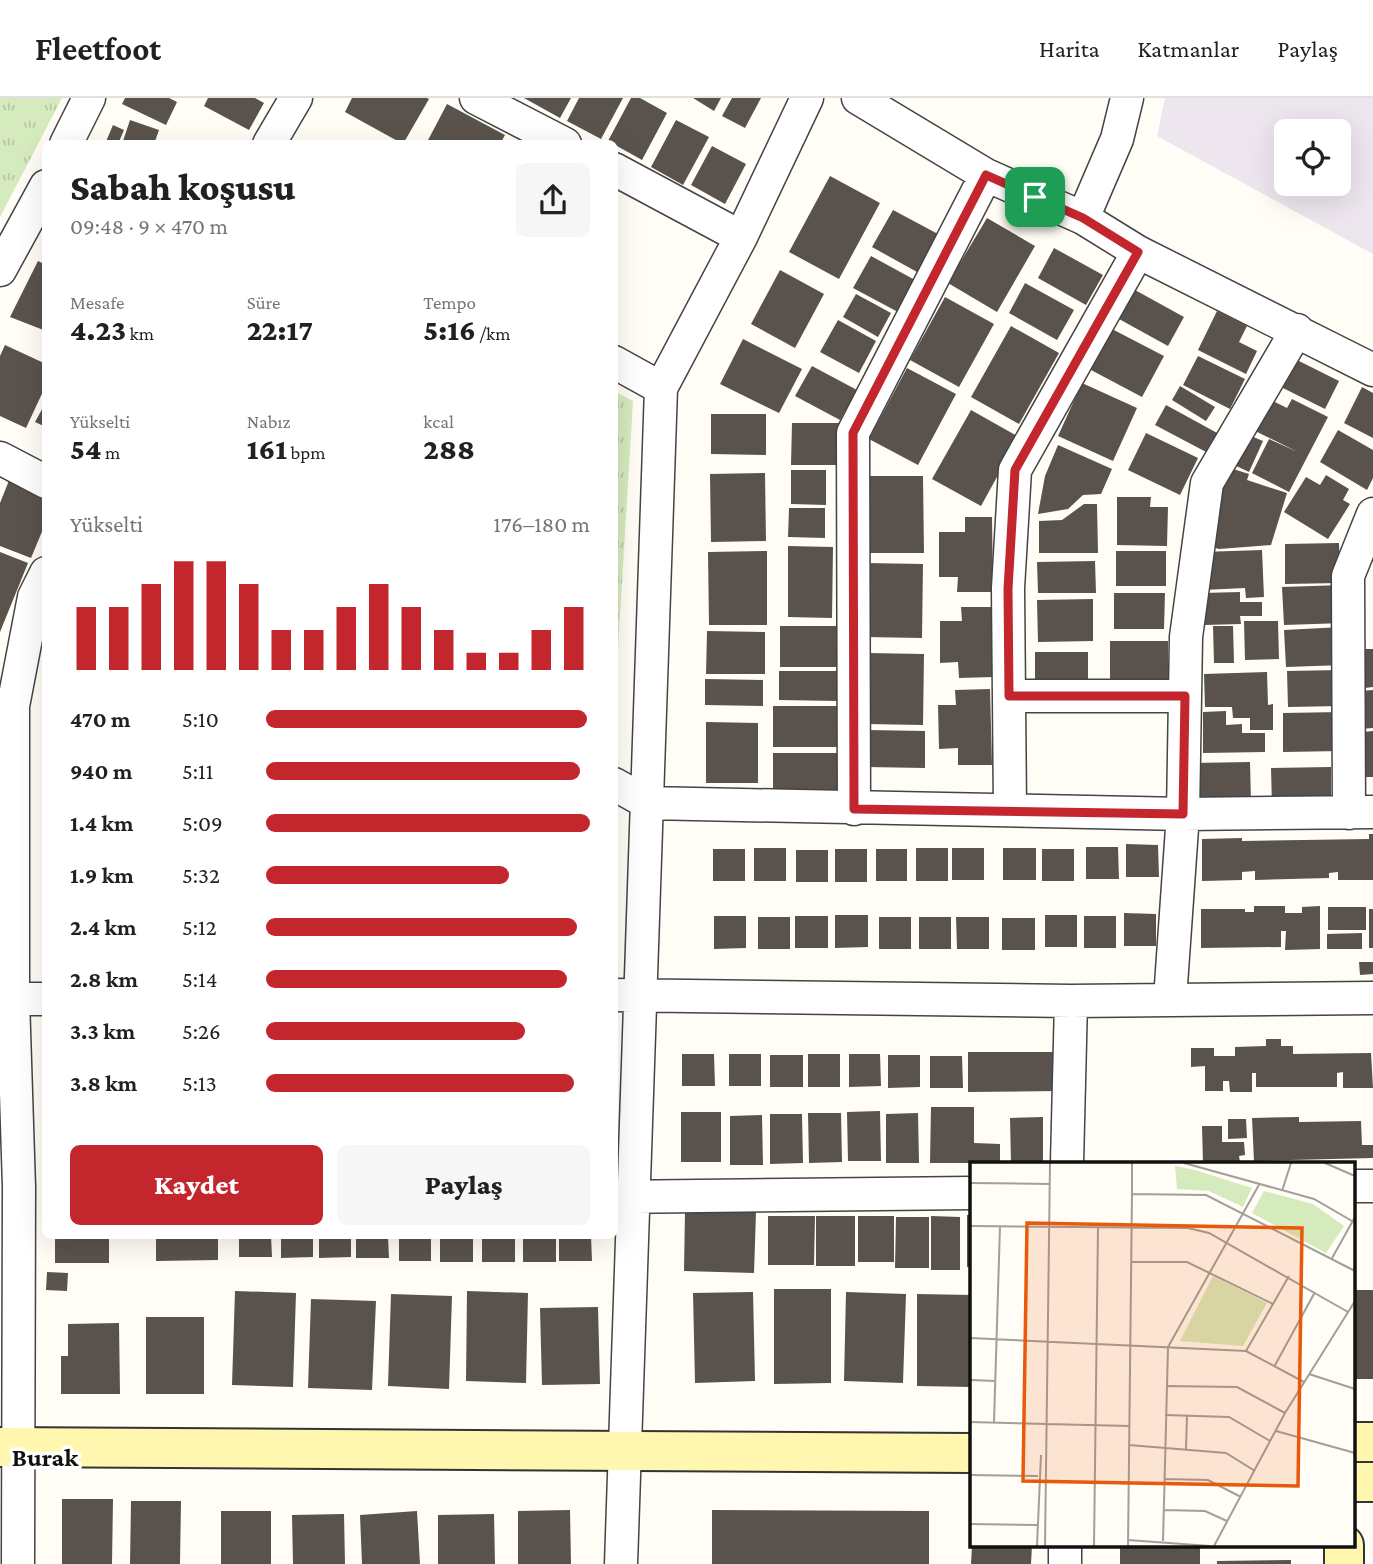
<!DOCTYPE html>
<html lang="tr">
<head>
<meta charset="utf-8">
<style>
  :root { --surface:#fff; --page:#f6f6f6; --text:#202124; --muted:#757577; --line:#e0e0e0; --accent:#c4262e }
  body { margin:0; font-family:"Crimson Pro",serif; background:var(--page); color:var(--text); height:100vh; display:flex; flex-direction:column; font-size:26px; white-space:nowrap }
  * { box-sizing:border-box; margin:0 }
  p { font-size:23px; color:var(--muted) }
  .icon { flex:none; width:38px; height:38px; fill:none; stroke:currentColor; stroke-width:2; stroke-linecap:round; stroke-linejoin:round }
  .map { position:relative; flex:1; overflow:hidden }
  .sheet { position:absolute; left:42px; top:42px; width:576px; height:1099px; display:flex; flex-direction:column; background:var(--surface); border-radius:10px; box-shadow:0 7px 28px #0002 }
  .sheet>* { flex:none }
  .tools { position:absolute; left:1274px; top:21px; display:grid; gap:14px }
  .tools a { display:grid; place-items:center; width:77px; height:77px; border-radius:10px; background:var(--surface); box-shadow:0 7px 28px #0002; font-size:35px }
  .pin { position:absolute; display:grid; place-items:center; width:60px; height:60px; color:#fff; margin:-30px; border-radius:14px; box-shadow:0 4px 10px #0006 }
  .round { display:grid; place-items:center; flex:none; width:74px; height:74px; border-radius:10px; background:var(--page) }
  .headline { display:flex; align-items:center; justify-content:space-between; height:119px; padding:0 28px }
  h1 { font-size:38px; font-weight:800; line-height:52px }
  .figures { display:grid; grid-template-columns:repeat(3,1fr); gap:10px; height:119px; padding:7px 28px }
  .figures div { display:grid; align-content:center }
  .figures b { font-size:30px; font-weight:800 }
  .figures small { font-size:19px; font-weight:400 }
  .figures p { font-size:19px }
  .chart { height:196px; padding:14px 28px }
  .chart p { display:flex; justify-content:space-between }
  .chart svg { width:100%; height:126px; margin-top:7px; stroke:var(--accent); stroke-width:6 }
  .primary-button { display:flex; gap:14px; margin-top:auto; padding:14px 28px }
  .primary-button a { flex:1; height:80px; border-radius:10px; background:var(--accent); color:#fff; font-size:28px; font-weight:800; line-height:80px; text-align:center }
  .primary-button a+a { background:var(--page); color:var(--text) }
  ul { padding:0 28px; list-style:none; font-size:23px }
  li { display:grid; grid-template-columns:112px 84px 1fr; align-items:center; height:52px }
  li i { height:18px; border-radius:9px; background:var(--accent) }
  header { display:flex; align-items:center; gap:42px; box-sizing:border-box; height:98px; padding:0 35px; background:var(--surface); border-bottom:2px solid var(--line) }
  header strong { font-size:33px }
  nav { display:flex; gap:38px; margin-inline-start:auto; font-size:24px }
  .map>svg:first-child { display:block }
  .industrial { fill:#eee6ef; fill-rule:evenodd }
  .park { fill:url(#park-tufts) }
  .building { fill:#5a524d }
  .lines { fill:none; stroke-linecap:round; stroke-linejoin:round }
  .street-casing { stroke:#444; stroke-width:35 }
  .secondary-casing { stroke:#333; stroke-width:42 }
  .street { stroke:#fff; stroke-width:32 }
  .secondary { stroke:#fff6b0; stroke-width:38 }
  .route-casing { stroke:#fff; stroke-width:14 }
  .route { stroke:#c4262e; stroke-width:9 }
  .labels { text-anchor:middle; stroke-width:7; stroke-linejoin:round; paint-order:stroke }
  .district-label { font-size:26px; font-weight:bold; fill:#111; stroke:#fff }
  .inset-road { fill:none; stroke:#a09f9a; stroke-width:2 }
  .view { fill:#e8590c; fill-opacity:0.15; stroke:#e8590c; stroke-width:3.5 }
  .inset-edge { fill:none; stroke:#111; stroke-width:3.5 }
</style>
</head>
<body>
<header>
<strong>Fleetfoot</strong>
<nav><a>Harita</a><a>Katmanlar</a><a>Paylaş</a></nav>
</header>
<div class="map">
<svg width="1373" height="1466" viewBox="0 0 1373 1466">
  <defs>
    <pattern id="park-tufts" width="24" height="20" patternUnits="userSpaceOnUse" patternTransform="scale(1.75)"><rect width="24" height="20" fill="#d5ebbd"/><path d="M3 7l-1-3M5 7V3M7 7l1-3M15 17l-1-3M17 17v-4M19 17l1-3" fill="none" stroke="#b6c8a1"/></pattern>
  </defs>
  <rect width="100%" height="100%" fill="#fffdf5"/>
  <path class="industrial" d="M 1165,0 L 1373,0 L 1373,156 L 1157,38 ZM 1286,33 L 1339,33 L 1339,86 L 1286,86 Z"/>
  <path class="park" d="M 0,0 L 62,0 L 0,119 Z
    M 614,293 L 633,303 L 614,616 Z"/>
  <path class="building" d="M 125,0 L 169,0 L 177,4 L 166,27 L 122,6 Z
    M 208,0 L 255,0 L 264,5 L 249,32 L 204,8 Z
    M 352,0 L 427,0 L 429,1 L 403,46 L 345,14 Z
    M 524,0 L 571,0 L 560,20 Z
    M 579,0 L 623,0 L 601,41 L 567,23 Z
    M 631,0 L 640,0 L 667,15 L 642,62 L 608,43 Z
    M 693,0 L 721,0 L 714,13 Z
    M 732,0 L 761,0 L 745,30 L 722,18 Z
    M 447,6 L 505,37 L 500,46 L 426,46 Z
    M 130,22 L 159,32 L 154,46 L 122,46 Z
    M 676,22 L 709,39 L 683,87 L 651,69 Z
    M 113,27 L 124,32 L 118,46 L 105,46 Z
    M 712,48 L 746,66 L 725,106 L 691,87 Z
    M 830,78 L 880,105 L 839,181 L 789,154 Z
    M 893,112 L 938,136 L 917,174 L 872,149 Z
    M 987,120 L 1035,148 L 997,214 L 948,185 Z
    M 1054,150 L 1103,177 L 1086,207 L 1038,180 Z
    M 871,158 L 915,182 L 898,214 L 853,190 Z
    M 38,163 L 46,167 L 46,233 L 10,219 Z
    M 780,172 L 824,196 L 795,250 L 751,226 Z
    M 1025,185 L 1074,212 L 1057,242 L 1009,215 Z
    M 1135,192 L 1184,219 L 1168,248 L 1119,221 Z
    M 856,196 L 891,215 L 878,239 L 843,219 Z
    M 945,199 L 994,226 L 959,289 L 910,262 Z
    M 1217,213 L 1247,228 L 1239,244 L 1257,253 L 1246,276 L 1198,252 Z
    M 838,222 L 876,243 L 859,275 L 820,254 Z
    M 1011,228 L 1059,255 L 1019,326 L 971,299 Z
    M 1112,231 L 1164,258 L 1142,299 L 1091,272 Z
    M 743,241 L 802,271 L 779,315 L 720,286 Z
    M 5,247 L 46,266 L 46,287 L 26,330 L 0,318 L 0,258 Z
    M 1198,258 L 1245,281 L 1230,311 L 1183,287 Z
    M 1289,258 L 1339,283 L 1325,311 L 1275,286 Z
    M 812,268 L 857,292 L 840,322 L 795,298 Z
    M 907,270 L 956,296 L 918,367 L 869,341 Z
    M 1082,285 L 1137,310 L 1113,363 L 1058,338 Z
    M 1180,288 L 1215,309 L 1206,323 L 1172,302 Z
    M 1362,289 L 1373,295 L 1373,340 L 1344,325 Z
    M 1265,299 L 1287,310 L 1292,301 L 1328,319 L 1289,394 L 1252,375 L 1269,341 L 1298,354 L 1249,330 Z
    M 46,304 L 46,329 L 35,324 Z
    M 1166,307 L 1219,336 L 1208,355 L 1155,327 Z
    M 971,312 L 1019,339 L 981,408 L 932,381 Z
    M 711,316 L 766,316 L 766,357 L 711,356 Z
    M 792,325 L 839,325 L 839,367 L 791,367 Z
    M 1338,332 L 1373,352 L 1373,380 L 1367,392 L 1320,364 Z
    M 1146,335 L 1198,360 L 1180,397 L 1128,372 Z
    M 1246,336 L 1263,343 L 1249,374 L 1232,366 Z
    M 1058,347 L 1112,371 L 1101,396 L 1083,397 L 1068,411 L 1038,416 L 1045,378 Z
    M 1227,369 L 1249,376 L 1247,382 L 1287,395 L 1271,447 L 1219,451 L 1204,447 Z
    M 791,372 L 826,372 L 826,407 L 791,406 Z
    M 765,375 L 766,443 L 711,444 L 710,376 Z
    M 1326,377 L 1349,391 L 1343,402 L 1350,406 L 1328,441 L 1284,414 L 1306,379 L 1320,387 Z
    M 865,378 L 923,378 L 924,455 L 866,455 Z
    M 10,380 L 46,395 L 46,424 L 31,460 L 0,448 L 0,405 Z
    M 1117,399 L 1151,399 L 1150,409 L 1168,409 L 1167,448 L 1117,447 Z
    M 1084,406 L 1097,406 L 1098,455 L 1039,455 L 1039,423 L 1062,422 Z
    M 789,410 L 825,410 L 825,440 L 788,439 Z
    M 965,419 L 992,419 L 993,494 L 957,494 L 958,479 L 939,479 L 939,434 L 965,434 Z
    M 1339,445 L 1340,485 L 1285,486 L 1285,446 Z
    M 788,448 L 833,449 L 832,520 L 788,519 Z
    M 1262,452 L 1264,499 L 1246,500 L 1245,490 L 1203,492 L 1202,454 Z
    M 767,453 L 767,527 L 709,527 L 708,454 Z
    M 1116,453 L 1166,453 L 1166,488 L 1116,488 Z
    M 0,454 L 28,465 L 0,534 Z
    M 1095,463 L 1096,495 L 1038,495 L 1037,464 Z
    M 865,465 L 923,466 L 922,540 L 864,539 Z
    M 1343,487 L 1344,525 L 1284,527 L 1282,489 Z
    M 1240,494 L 1240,504 L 1262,504 L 1262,518 L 1240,518 L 1241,526 L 1204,527 L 1203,495 Z
    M 1114,495 L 1165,495 L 1164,531 L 1114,531 Z
    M 1093,501 L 1093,543 L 1038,544 L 1037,502 Z
    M 961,509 L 992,509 L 993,579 L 959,580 L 958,564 L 940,565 L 940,523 L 962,523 Z
    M 1244,523 L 1278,523 L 1279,561 L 1245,562 Z
    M 780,528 L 838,528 L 838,569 L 780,569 Z
    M 1213,528 L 1233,528 L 1234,565 L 1214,565 Z
    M 1342,529 L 1343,567 L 1286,569 L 1284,532 Z
    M 707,533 L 765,534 L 765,576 L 706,576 Z
    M 1110,543 L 1168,543 L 1168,588 L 1110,588 Z
    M 1365,551 L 1373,551 L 1373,589 L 1365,590 Z
    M 1035,554 L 1088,554 L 1088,590 L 1035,591 Z
    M 867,555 L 924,556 L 923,627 L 866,626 Z
    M 1341,572 L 1341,608 L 1288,609 L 1287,573 Z
    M 779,573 L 838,573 L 838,603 L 779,602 Z
    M 1267,574 L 1268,607 L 1273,606 L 1273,632 L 1250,632 L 1250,620 L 1233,620 L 1232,609 L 1205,609 L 1204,576 Z
    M 705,581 L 763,582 L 763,608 L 705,607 Z
    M 990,591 L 992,667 L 958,667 L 958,650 L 939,651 L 938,607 L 956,607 L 955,592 Z
    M 1373,592 L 1373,630 L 1360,631 L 1359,593 Z
    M 773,608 L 839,608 L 839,649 L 773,649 Z
    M 1226,613 L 1226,627 L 1242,626 L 1242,635 L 1265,635 L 1265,654 L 1203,655 L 1203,614 Z
    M 1341,614 L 1342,653 L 1283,654 L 1283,615 Z
    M 706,624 L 758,625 L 758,685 L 706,685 Z
    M 868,632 L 925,633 L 925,670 L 867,669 Z
    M 1373,633 L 1373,679 L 1362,679 L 1362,634 Z
    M 773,655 L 839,655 L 839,697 L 773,696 Z
    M 1250,664 L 1251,705 L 1193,706 L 1192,665 Z
    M 1331,669 L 1331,707 L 1272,708 L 1271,670 Z
    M 1369,736 L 1373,736 L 1373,782 L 1338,782 L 1338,774 L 1329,775 L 1329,780 L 1255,782 L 1255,773 L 1242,774 L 1242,782 L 1202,783 L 1202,741 L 1242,740 L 1242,743 L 1369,741 Z
    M 1126,746 L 1158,747 L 1159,779 L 1126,779 Z
    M 1086,749 L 1118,749 L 1119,781 L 1086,781 Z
    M 754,750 L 786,750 L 786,783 L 754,783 Z
    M 916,750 L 948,750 L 948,783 L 916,783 Z
    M 952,750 L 984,750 L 984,782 L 952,782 Z
    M 1003,750 L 1036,750 L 1036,782 L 1003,782 Z
    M 713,751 L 745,751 L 745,783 L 713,783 Z
    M 835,751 L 867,751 L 867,784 L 835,784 Z
    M 876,751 L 907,751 L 907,783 L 876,783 Z
    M 1042,751 L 1074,751 L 1074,783 L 1042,783 Z
    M 796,752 L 828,752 L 828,784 L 796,784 Z
    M 1254,808 L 1285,808 L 1285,815 L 1302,815 L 1302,809 L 1320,808 L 1320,851 L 1285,852 L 1286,833 L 1281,833 L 1281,849 L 1201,850 L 1201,811 L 1245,811 L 1245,814 L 1254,814 Z
    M 1328,809 L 1366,809 L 1366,832 L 1328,832 Z
    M 1369,811 L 1373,811 L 1373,850 L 1369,850 Z
    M 1124,815 L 1156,816 L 1156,848 L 1124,848 Z
    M 835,817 L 868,817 L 868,849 L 835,850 Z
    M 1045,817 L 1077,817 L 1077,849 L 1045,849 Z
    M 714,818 L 746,818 L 746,850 L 714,851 Z
    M 795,818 L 828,818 L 828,850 L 795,850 Z
    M 1084,818 L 1116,818 L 1116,850 L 1084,850 Z
    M 758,819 L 790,819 L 790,851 L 758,851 Z
    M 879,819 L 911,819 L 911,851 L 879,851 Z
    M 919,819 L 951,819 L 951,851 L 919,851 Z
    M 956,819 L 989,819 L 989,851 L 957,851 Z
    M 1002,820 L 1035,820 L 1035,852 L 1002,852 Z
    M 1362,835 L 1362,851 L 1327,851 L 1327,836 Z
    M 1359,864 L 1373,864 L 1373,876 L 1360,877 Z
    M 1266,941 L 1281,941 L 1281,948 L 1293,948 L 1293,956 L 1371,955 L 1373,990 L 1343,990 L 1343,974 L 1337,975 L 1337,989 L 1256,989 L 1256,975 L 1252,975 L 1252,994 L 1230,994 L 1229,983 L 1223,983 L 1223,993 L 1205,993 L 1205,968 L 1191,969 L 1191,950 L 1214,950 L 1214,958 L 1235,958 L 1235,949 L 1266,948 Z
    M 968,954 L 1056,954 L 1057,993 L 968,994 Z
    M 682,956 L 714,956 L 715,988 L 682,988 Z
    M 729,956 L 761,956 L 761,988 L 729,988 Z
    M 808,956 L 840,956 L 840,989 L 808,989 Z
    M 849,956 L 880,956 L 881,988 L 849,989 Z
    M 770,957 L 803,957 L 803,989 L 770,989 Z
    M 888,957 L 920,957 L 920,989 L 888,990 Z
    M 930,958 L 962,958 L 963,990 L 930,990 Z
    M 931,1009 L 974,1009 L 974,1045 L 1000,1046 L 1000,1065 L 930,1065 Z
    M 880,1013 L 881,1063 L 848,1063 L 847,1014 Z
    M 681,1014 L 721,1014 L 721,1064 L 681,1064 Z
    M 808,1015 L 841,1015 L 842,1064 L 809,1065 Z
    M 918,1015 L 919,1065 L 886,1065 L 886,1016 Z
    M 770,1016 L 802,1016 L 803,1065 L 770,1066 Z
    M 762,1017 L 763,1067 L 730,1067 L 730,1018 Z
    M 1043,1019 L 1043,1065 L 1011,1065 L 1010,1020 Z
    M 1299,1019 L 1299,1024 L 1361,1023 L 1362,1047 L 1373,1047 L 1373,1060 L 1254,1063 L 1252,1020 Z
    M 1228,1021 L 1246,1021 L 1247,1040 L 1228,1041 Z
    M 1202,1028 L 1222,1028 L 1222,1044 L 1244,1044 L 1245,1057 L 1239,1058 L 1240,1064 L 1203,1065 Z
    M 685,1113 L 756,1114 L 754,1175 L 684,1173 Z
    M 967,1117 L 972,1117 L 972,1169 L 967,1169 Z
    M 768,1118 L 815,1118 L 814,1167 L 768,1167 Z
    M 816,1118 L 855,1118 L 855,1168 L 816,1168 Z
    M 858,1118 L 894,1118 L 894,1164 L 858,1164 Z
    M 931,1118 L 960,1119 L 960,1172 L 931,1172 Z
    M 896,1119 L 929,1119 L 929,1170 L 895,1170 Z
    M 55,1138 L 109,1138 L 109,1165 L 55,1165 Z
    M 156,1138 L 218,1138 L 218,1162 L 156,1163 Z
    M 239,1138 L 271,1138 L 272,1159 L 239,1159 Z
    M 281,1138 L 313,1138 L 313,1159 L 281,1160 Z
    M 319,1138 L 351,1138 L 351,1159 L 319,1160 Z
    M 356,1138 L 388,1138 L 389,1160 L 356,1160 Z
    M 399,1138 L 431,1138 L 431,1163 L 399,1163 Z
    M 440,1138 L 473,1138 L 473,1164 L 440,1164 Z
    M 482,1138 L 515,1138 L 515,1164 L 482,1164 Z
    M 523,1138 L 556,1138 L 556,1164 L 523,1164 Z
    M 559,1138 L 591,1138 L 592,1163 L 559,1163 Z
    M 47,1174 L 68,1175 L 67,1193 L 46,1192 Z
    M 774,1191 L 831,1191 L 831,1285 L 774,1286 Z
    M 1354,1192 L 1373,1192 L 1373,1281 L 1354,1281 Z
    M 235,1193 L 296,1195 L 293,1289 L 232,1287 Z
    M 467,1193 L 528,1195 L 526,1285 L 466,1283 Z
    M 753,1194 L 755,1283 L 695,1285 L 693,1195 Z
    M 846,1194 L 906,1196 L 903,1285 L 844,1283 Z
    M 391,1196 L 452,1198 L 449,1291 L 388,1288 Z
    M 917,1196 L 972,1197 L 972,1289 L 917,1288 Z
    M 311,1201 L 376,1203 L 372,1292 L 308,1290 Z
    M 598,1209 L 600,1286 L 542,1287 L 540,1210 Z
    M 146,1219 L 204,1219 L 204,1296 L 146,1296 Z
    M 119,1225 L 120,1296 L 61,1296 L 61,1258 L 68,1258 L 68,1226 Z
    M 62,1401 L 113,1401 L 112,1466 L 62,1466 Z
    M 131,1403 L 181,1403 L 180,1466 L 130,1466 Z
    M 570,1412 L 571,1466 L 518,1466 L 518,1413 Z
    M 712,1412 L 929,1413 L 929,1466 L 712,1466 Z
    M 221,1413 L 271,1413 L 271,1466 L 221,1466 Z
    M 417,1413 L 420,1466 L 362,1466 L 360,1417 Z
    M 344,1416 L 345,1466 L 293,1466 L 292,1417 Z
    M 494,1416 L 495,1466 L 438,1466 L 438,1417 Z
    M 972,1447 L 1032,1447 L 1031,1466 L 971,1466 Z
    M 1120,1447 L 1200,1447 L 1200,1466 L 1120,1466 Z
    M 1291,1462 L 1291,1466 L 1217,1466 L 1217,1463 Z"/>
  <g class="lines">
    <g class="street-casing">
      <path id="street" d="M 476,0 L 565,46
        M 858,0 L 986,77 L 1083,120 L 1138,154 L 1373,272
        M 66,46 L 89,0
        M 269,46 L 296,0
        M 614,71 L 741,139
        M 1083,120 L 1117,41 L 1127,0
        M 0,172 L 46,88
        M 614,264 L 661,290
        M 0,360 L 46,384
        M 1009,598 L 1185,598
        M 614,686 L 648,705 L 1183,716 L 1373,714
        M 854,711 L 853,335 L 986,77
        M 1010,712 L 1008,490 L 1015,372 L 1138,154
        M 1349,715 L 1348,478 L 1373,416
        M 614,897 L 1071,903 L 1373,900
        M 0,901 L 46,901
        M 1170,901 L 1183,716 L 1186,539 L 1207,385 L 1297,232
        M 1067,1065 L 1071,903
        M 1354,1088 L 1373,1088
        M 614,1099 L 972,1095
        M 18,1466 L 19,1089 L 13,901 L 13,608 L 34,499 L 46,475
        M 621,1466 L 661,290 L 741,139 L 807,0
        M 1065,1466 L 1065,1447"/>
    </g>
    <g class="secondary-casing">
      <path id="secondary" d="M 1354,1344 L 1373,1344
        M 0,1349 L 972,1355
        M 1354,1384 L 1373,1384
        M 1344,1447 L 1344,1466"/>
    </g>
    <use href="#street" class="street"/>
    <use href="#secondary" class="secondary"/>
  </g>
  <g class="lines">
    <g class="route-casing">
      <path id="route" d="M 986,77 L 1083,120 L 1138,154 L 1015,372 L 1008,491 L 1009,598 L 1185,598 L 1183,716 L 854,711 L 853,335 Z"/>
    </g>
    <use href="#route" class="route"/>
  </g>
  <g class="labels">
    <g class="district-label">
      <text x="45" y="1368">Burak</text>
    </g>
  </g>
  <g transform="translate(970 1064)">
    <rect width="385" height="385" fill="#fffdf5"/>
    <path d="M 205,4 L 225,8 L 282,26 L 273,45 L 239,29 L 207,27 ZM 294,29 L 343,42 L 374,64 L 356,91 L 282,51 ZM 243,114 L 297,141 L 273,184 L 210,179 Z" fill="#d5ebbd"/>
    <path class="inset-road" d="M 162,1 L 162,32M 214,1 L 344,37 L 382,59M 355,1 L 385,14M 0,21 L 80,22M 312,29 L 321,1M 0,64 L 218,66 L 239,71 L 378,150M 361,98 L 385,55M 162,100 L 217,100 L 303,142M 0,176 L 276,189 L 334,220M 276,189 L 319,114M 304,205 L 345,130M 339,212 L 385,227M 0,218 L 26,219M 196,224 L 267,225 L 315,251M 195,253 L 259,255 L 300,279M 0,260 L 159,264M 24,260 L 30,64M 306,269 L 385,291M 159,283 L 256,291 L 285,309M 216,287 L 217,254M 0,313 L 68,314M 194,317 L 238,318 L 271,335M 194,348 L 235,349 L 257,359M 0,362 L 67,363M 158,378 L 240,384M 193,379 L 198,185 L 290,21M 67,384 L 71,293M 75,384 L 80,1M 124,384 L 128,66M 158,384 L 162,32 L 236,33 L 385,109M 244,384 L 315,251 L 385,139"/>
    <path class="view" d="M 57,61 L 332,66 L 328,324 L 53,319 Z"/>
    <rect width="385" height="385" class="inset-edge"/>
  </g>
</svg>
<div class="tools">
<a><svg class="icon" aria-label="locate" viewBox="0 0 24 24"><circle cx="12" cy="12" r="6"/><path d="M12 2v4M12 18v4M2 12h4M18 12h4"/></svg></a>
</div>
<div class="pin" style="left:1035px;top:99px;background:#1e9e55"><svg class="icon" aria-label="arrive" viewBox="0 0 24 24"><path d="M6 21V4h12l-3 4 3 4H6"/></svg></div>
<section class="sheet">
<div class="headline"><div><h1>Sabah koşusu</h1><p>09:48 · 9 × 470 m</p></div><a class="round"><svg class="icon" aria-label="share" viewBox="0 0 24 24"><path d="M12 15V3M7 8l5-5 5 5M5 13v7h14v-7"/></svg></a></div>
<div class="figures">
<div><p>Mesafe</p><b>4.23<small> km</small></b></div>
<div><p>Süre</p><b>22:17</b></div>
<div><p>Tempo</p><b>5:16<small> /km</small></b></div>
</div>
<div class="figures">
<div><p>Yükselti</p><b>54<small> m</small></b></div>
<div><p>Nabız</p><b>161<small> bpm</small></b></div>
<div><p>kcal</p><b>288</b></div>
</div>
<div class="chart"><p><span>Yükselti</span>176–180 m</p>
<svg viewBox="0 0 160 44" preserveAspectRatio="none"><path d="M5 44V22M15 44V22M25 44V14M35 44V6M45 44V6M55 44V14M65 44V30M75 44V30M85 44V22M95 44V14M105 44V22M115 44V30M125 44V38M135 44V38M145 44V30M155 44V22"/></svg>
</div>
<ul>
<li><b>470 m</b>5:10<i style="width:99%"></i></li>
<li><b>940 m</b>5:11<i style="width:97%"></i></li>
<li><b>1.4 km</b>5:09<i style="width:100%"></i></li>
<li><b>1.9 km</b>5:32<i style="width:75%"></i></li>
<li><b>2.4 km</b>5:12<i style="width:96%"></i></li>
<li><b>2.8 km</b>5:14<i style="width:93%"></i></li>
<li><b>3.3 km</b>5:26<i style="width:80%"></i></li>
<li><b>3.8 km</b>5:13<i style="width:95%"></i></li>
</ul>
<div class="primary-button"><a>Kaydet</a><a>Paylaş</a></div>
</section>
</div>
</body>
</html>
